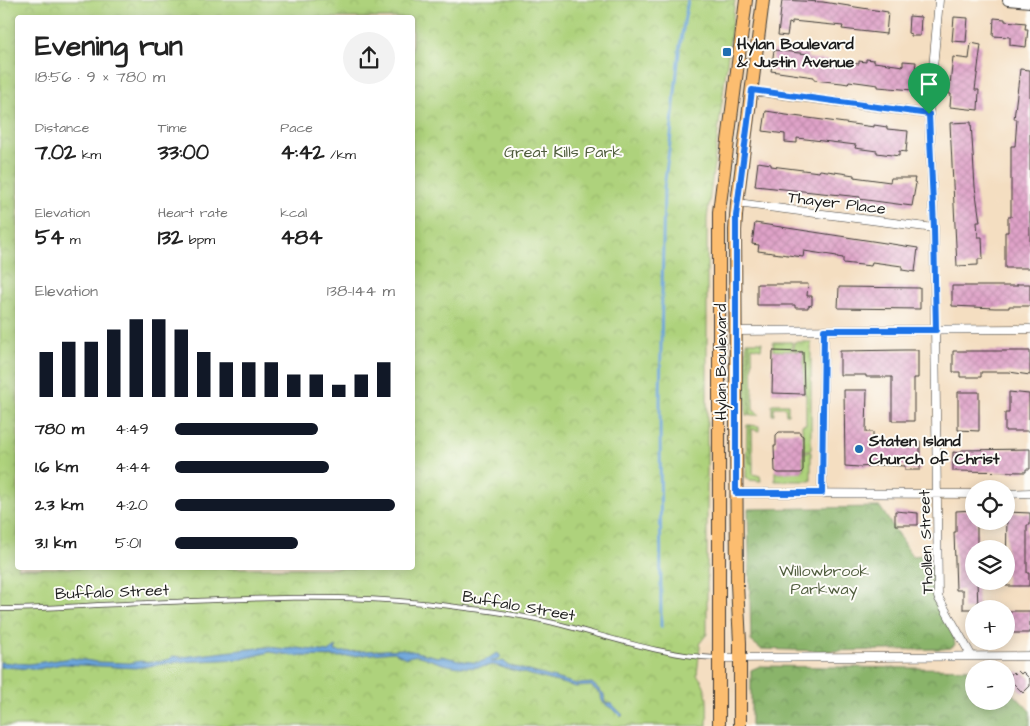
<!DOCTYPE html>
<html lang="en">
<head>
<meta charset="utf-8">
<style>
  :root { --surface:#fff; --page:#f2f2f2; --text:#222; --muted:#767676; --accent:#111827 }
  body { margin:0; font-family:"Architects Daughter",sans-serif; background:var(--page); color:var(--text); height:100vh; display:flex; flex-direction:column; font-size:19px; white-space:nowrap }
  * { box-sizing:border-box; margin:0 }
  p { font-size:16px; color:var(--muted) }
  .icon { flex:none; width:28px; height:28px; fill:none; stroke:currentColor; stroke-width:2; stroke-linecap:round; stroke-linejoin:round }
  .map { position:relative; flex:1; overflow:hidden }
  .side { position:absolute; left:15px; top:15px; width:400px; height:555px; display:flex; flex-direction:column; background:var(--surface); border-radius:5px; box-shadow:0 2px 12px #0003 }
  .side>* { flex:none }
  .buttons { position:absolute; left:965px; top:480px; display:grid; gap:10px }
  .buttons a { display:grid; place-items:center; width:50px; height:50px; border-radius:50%; background:var(--surface); box-shadow:0 2px 12px #0003; font-size:25px }
  .pin { position:absolute; display:grid; place-items:center; width:42px; height:42px; color:#fff; margin:-51px -21px; border-radius:50% 50% 50% 0; rotate:-45deg; box-shadow:0 0 5px #0007 }
  .pin .icon { rotate:45deg }
  .round { display:grid; place-items:center; flex:none; width:52px; height:52px; border-radius:26px; background:var(--page) }
  .headline { display:flex; align-items:center; justify-content:space-between; height:85px; padding:0 20px }
  h1 { font-size:28px; font-weight:800; line-height:38px }
  .figures { display:grid; grid-template-columns:repeat(3,1fr); gap:8px; height:85px; padding:5px 20px }
  .figures div { display:grid; align-content:center }
  .figures b { font-size:21px; font-weight:800 }
  .figures small { font-size:14px; font-weight:400 }
  .figures p { font-size:14px }
  .chart { height:140px; padding:10px 20px }
  .chart p { display:flex; justify-content:space-between }
  .chart svg { width:100%; height:90px; margin-top:5px; stroke:var(--accent); stroke-width:6 }
  ul { padding:0 20px; list-style:none; font-size:16px }
  li { display:grid; grid-template-columns:80px 60px 1fr; align-items:center; height:38px }
  li i { height:12px; border-radius:6px; background:var(--accent) }
  .map>svg:first-child { display:block }
  .grass { fill:url(#grass-tufts); stroke:#65774c }
  .forest { fill:url(#forest-crowns); stroke:#536844 }
  .park { fill:url(#park-crowns); stroke:#65774c; fill-rule:evenodd }
  .garden { fill:#aed27b; stroke:#65774c }
  .water { fill:#69a3d9; stroke:#42607a }
  .lines { fill:none; stroke-linecap:round; stroke-linejoin:round }
  .stream { stroke:#69a3d9; stroke-width:3 }
  .building { fill:url(#building-cross-hatch) }
  .service-casing { stroke:#3c3935; stroke-width:5.5 }
  .minor-casing { stroke:#3c3935; stroke-width:9 }
  .tertiary-casing { stroke:#3c3935; stroke-width:12 }
  .primary-casing { stroke:#3c3935; stroke-width:14 }
  .service { stroke:#fff; stroke-width:4 }
  .minor { stroke:#fff; stroke-width:8 }
  .tertiary { stroke:#fff; stroke-width:10 }
  .primary { stroke:#fcbd6f; stroke-width:12 }
  .route-casing { stroke:#fff; stroke-width:10 }
  .route { stroke:#1a73e8; stroke-width:6 }
  .poi-dot { fill:#1f6fb2; stroke:#fdfcf7; stroke-width:2 }
  .labels { text-anchor:middle; stroke-width:4; stroke-linejoin:round; paint-order:stroke }
  .poi-label { font-size:16px; font-weight:bold; fill:#1c1c1c; stroke:#fdfcf7; text-anchor:start }
  .park-label { font-size:16px; fill:#4f5c3d; stroke:#fdfcf7 }
  .street-label { font-size:16px; fill:#1c1c1c; stroke:#fdfcf7 }
</style>
</head>
<body>
<div class="map">
<svg width="1030" height="726" viewBox="0 0 1030 726">
  <defs>
    <pattern id="grass-tufts" width="24" height="20" patternUnits="userSpaceOnUse" patternTransform="scale(1.25)"><rect width="24" height="20" fill="#aed27b"/><path d="M3 7l-1-3M5 7V3M7 7l1-3M15 17l-1-3M17 17v-4M19 17l1-3" fill="none" stroke="#95b46a"/></pattern>
    <pattern id="forest-crowns" width="20" height="18" patternUnits="userSpaceOnUse" patternTransform="scale(1.25)"><rect width="20" height="18" fill="#8ab46b"/><path d="M2 6a3 3 0 1 1 6 0M12 15a3 3 0 1 1 6 0" fill="none" stroke="#709257"/></pattern>
    <pattern id="park-crowns" width="20" height="18" patternUnits="userSpaceOnUse" patternTransform="scale(1.25)"><rect width="20" height="18" fill="#aed27b"/><path d="M2 6a3 3 0 1 1 6 0M12 15a3 3 0 1 1 6 0" fill="none" stroke="#95b46a"/></pattern>
    <pattern id="building-cross-hatch" width="8" height="8" patternUnits="userSpaceOnUse" patternTransform="scale(1.25)"><rect width="8" height="8" fill="#dfa2c8"/><path d="M0 0l8 8M0 8l8-8" fill="none" stroke="#bf8bab"/></pattern>
  </defs>
  <rect width="100%" height="100%" fill="#fdfcf7"/>
  <filter id="ink" filterUnits="userSpaceOnUse"><feTurbulence type="fractalNoise" baseFrequency=".02" numOctaves="2"/><feDisplacementMap in="SourceGraphic" scale="10" xChannelSelector="R" yChannelSelector="G"/><feConvolveMatrix kernelMatrix="1 2 1 2 8 2 1 2 1" color-interpolation-filters="sRGB"/></filter>
  <filter id="wash" filterUnits="userSpaceOnUse"><feTurbulence type="fractalNoise" baseFrequency=".0096" numOctaves="4" result="noise"/><feDisplacementMap in="SourceGraphic" scale="20" xChannelSelector="R" yChannelSelector="G"/><feGaussianBlur stdDeviation="1.12" result="paint"/><feColorMatrix in="noise" values="0 0 0 0 0 0 0 0 0 0 0 0 0 0 0 0 0 1.4 0 .05"/><feComposite in="paint" operator="in"/></filter>
  <g filter="url(#wash)">
    <rect width="100%" height="100%" fill="#f4dec1"/>
    <path class="grass" d="M 746,342 L 749,342 L 750,415 L 746,415 Z
      M 773,342 L 792,342 L 792,351 L 773,351 Z
      M 794,342 L 811,342 L 811,450 L 803,450 L 802,425 L 806,424 L 806,394 L 804,394 L 804,383 L 803,383 L 803,352 L 794,351 Z
      M 747,425 L 750,425 L 750,462 L 753,463 L 753,474 L 760,476 L 761,481 L 749,480 L 748,478 L 746,478 Z
      M 803,452 L 811,452 L 811,481 L 775,481 L 775,471 L 779,473 L 802,472 L 803,470 Z"/>
    <path class="forest" d="M 880,507 L 912,556 L 924,555 L 932,559 C 933,571 931,586 934,599 C 937,614 955,632 955,645 L 950,648 L 942,649 L 821,651 L 761,649 L 751,641 L 748,509 Z
      M 760,666 L 989,669 L 974,669 L 974,701 L 1006,701 L 1006,686 L 1030,711 L 1030,726 L 751,726 L 751,670 Z"/>
    <path class="park" d="M 0,0 L 735,0 L 707,219 L 707,634 L 699,644 L 700,647 L 697,675 C 710,688 707,709 707,726 L 0,726 ZM 18,18 L 412,18 L 412,568 L 18,568 Z"/>
    <path class="garden" d="M 749,342 L 762,342 L 761,349 L 752,347 L 753,410 L 759,414 L 758,415 L 750,415 Z
      M 772,404 L 788,404 L 788,414 L 786,414 L 785,407 L 774,407 L 774,414 L 772,415 Z
      M 750,425 L 759,426 L 759,431 L 752,429 L 753,463 L 750,463 Z"/>
    <path class="water" d="M 337,646 L 335,651 L 342,652 L 403,649 L 438,657 L 441,656 C 452,658 473,665 483,661 C 489,659 492,655 497,653 L 500,655 L 500,658 L 491,661 L 492,662 L 504,661 L 507,665 L 577,684 L 592,683 L 604,694 L 605,703 L 612,704 L 623,715 L 621,717 C 618,714 615,710 611,708 C 604,704 601,703 601,694 L 591,686 L 576,687 L 493,665 C 476,669 453,668 437,662 C 426,659 418,652 406,658 L 394,652 L 341,657 L 296,656 L 270,652 L 242,659 L 178,662 L 135,668 L 62,664 L 38,669 L 0,667 L 0,662 L 28,664 L 72,658 L 97,662 L 129,663 L 140,661 L 150,662 L 161,661 L 169,659 L 173,656 L 182,657 L 267,647 L 287,649 L 297,648 L 329,652 Z"/>
    <g class="lines">
      <path class="stream" d="M 661,627 L 660,401 L 664,188 L 671,135 L 679,51 L 688,0"/>
    </g>
    <g id="blocks">
      <path class="building" d="M 782,0 L 823,2 L 888,12 L 886,34 L 842,29 L 843,26 L 792,21 L 792,24 L 789,23 L 787,36 L 778,35 Z
        M 909,16 L 921,17 L 920,36 L 911,36 L 911,34 L 908,33 Z
        M 954,17 L 968,18 L 966,42 L 952,41 Z
        M 994,18 L 1005,19 L 1005,21 L 1026,23 L 1025,29 L 1028,29 L 1026,47 L 1010,45 L 1010,37 L 993,36 Z
        M 971,43 L 981,45 L 975,90 L 979,90 L 978,110 L 950,107 L 951,94 L 949,94 L 953,57 L 969,59 Z
        M 774,50 L 808,54 L 808,58 L 859,64 L 859,61 L 866,62 L 866,59 L 874,60 L 874,62 L 903,66 L 903,61 L 916,62 L 913,90 L 878,87 L 878,85 L 849,81 L 848,84 L 842,83 L 814,80 L 814,77 L 771,71 Z
        M 1020,69 L 1030,70 L 1030,268 L 1005,268 L 1005,232 L 1008,232 L 1008,217 L 1011,217 L 1011,146 L 1015,146 L 1017,119 L 1014,119 Z
        M 766,111 L 779,113 L 779,114 L 852,124 L 874,127 L 874,125 L 887,127 L 887,129 L 908,131 L 906,152 L 899,151 L 899,156 L 877,153 L 877,151 L 855,148 L 856,145 L 797,138 L 797,143 L 785,142 L 785,134 L 763,131 Z
        M 971,122 L 975,187 L 980,222 L 977,222 L 978,237 L 982,237 L 983,259 L 978,259 L 978,265 L 957,266 L 950,123 Z
        M 758,162 L 771,164 L 771,166 L 819,172 L 820,170 L 841,173 L 854,175 L 854,177 L 890,182 L 891,178 L 915,178 L 914,182 L 916,183 L 912,206 L 859,199 L 860,197 L 755,186 Z
        M 755,223 L 918,248 L 915,272 L 902,270 L 902,266 L 872,262 L 871,266 L 843,263 L 843,258 L 837,257 L 837,256 L 804,251 L 803,257 L 758,251 L 759,245 L 752,244 Z
        M 757,284 L 808,284 L 807,296 L 812,296 L 812,305 L 808,306 L 808,308 L 795,308 L 795,305 L 757,305 Z
        M 1017,284 L 1030,284 L 1030,306 L 1009,306 L 1009,308 L 995,308 L 952,306 L 952,286 L 1017,286 Z
        M 839,287 L 920,288 L 920,309 L 838,308 Z
        M 904,350 L 918,350 L 918,378 L 914,378 L 914,421 L 892,421 L 892,377 L 866,377 L 866,375 L 840,375 L 840,351 Z
        M 773,351 L 803,352 L 804,394 L 772,393 Z
        M 953,351 L 1030,351 L 1030,375 L 1009,372 L 981,372 L 981,377 L 960,377 L 960,372 L 953,372 Z
        M 844,390 L 867,390 L 866,432 L 873,432 L 873,443 L 905,443 L 905,441 L 920,441 L 920,470 L 905,470 L 905,466 L 885,465 L 859,467 L 845,466 Z
        M 958,392 L 979,392 L 979,431 L 958,430 Z
        M 1009,392 L 1029,394 L 1029,431 L 1005,431 L 1005,413 L 1009,413 Z
        M 779,432 L 800,432 L 800,434 L 803,436 L 803,470 L 801,473 L 778,473 L 775,471 L 774,446 L 776,446 L 776,435 Z
        M 1030,449 L 1030,469 L 1026,469 L 1026,472 L 953,471 L 953,452 L 959,453 L 962,450 Z
        M 974,510 L 974,521 L 977,521 L 977,546 L 974,546 L 974,581 L 977,581 L 978,609 L 963,609 L 963,590 L 956,590 L 954,532 L 956,532 L 956,511 Z
        M 895,511 L 918,513 L 918,525 L 895,525 Z
        M 1007,512 L 1030,513 L 1030,525 L 1027,525 L 1027,573 L 1029,573 L 1029,586 L 1006,586 Z
        M 1006,611 L 1030,611 L 1030,633 L 1006,633 Z
        M 1018,671 L 1021,674 L 1023,672 L 1030,679 L 1030,686 L 1023,693 L 1008,678 L 1013,672 L 1015,674 Z"/>
    </g>
  </g>
  <g filter="url(#ink)">
    <use href="#blocks" fill-opacity="0" stroke="#3c3935" stroke-width="1"/>
    <g class="lines">
      <g class="service-casing">
        <path id="service" d="M 0,609 C 33,609 66,607 98,605 C 206,601 316,592 423,603 C 467,608 512,613 554,623 C 607,636 662,656 717,658"/>
      </g>
      <g class="minor-casing">
        <path id="minor" d="M 939,0 L 929,114 L 934,228 L 938,597 L 971,655
          M 752,91 L 929,114
          M 737,203 L 934,228
          M 736,331 L 1030,329
          M 736,493 L 974,494
          M 822,493 L 824,330
          M 1006,494 L 1030,493
          M 719,658 L 1030,656"/>
      </g>
      <g class="tertiary-casing">
        <path id="tertiary" d="M 1008,0 L 1030,2"/>
      </g>
      <g class="primary-casing">
        <path id="primary" d="M 719,726 L 719,212 L 746,0
          M 740,726 L 740,643 L 737,584 L 735,230 L 737,203 L 763,0"/>
      </g>
      <use href="#service" class="service"/>
      <use href="#minor" class="minor"/>
      <use href="#tertiary" class="tertiary"/>
      <use href="#primary" class="primary"/>
    </g>
  </g>
  <g class="lines" filter="url(#ink)">
    <g class="route-casing">
      <path id="route" d="M 752,90 L 929,114 L 934,228 L 936,330 L 824,330 L 822,493 L 736,493 L 736,216 Z"/>
    </g>
    <use href="#route" class="route"/>
  </g>
  <g class="poi-dot">
    <rect x="722" y="47" width="10" height="10" rx="2.5"/>
    <circle cx="859" cy="449" r="5"/>
  </g>
  <g class="labels">
    <g class="poi-label">
      <text x="737" y="49">Hylan Boulevard<tspan x="737" dy="18">&amp; Justin Avenue</tspan></text>
      <text x="869" y="446">Staten Island<tspan x="869" dy="18">Church of Christ</tspan></text>
    </g>
    <g class="park-label">
      <text x="563" y="157">Great Kills Park</text>
      <text x="824" y="576">Willowbrook<tspan x="824" dy="18">Parkway</tspan></text>
    </g>
    <g class="street-label">
      <text transform="translate(837 202) rotate(7)" y="6">Thayer Place</text>
      <text transform="translate(720 362) rotate(-90)" y="6">Hylan Boulevard</text>
      <text transform="translate(925 542) rotate(-92)" y="6">Thollen Street</text>
      <text transform="translate(112 591) rotate(-2)" y="6">Buffalo Street</text>
      <text transform="translate(519 605) rotate(10)" y="6">Buffalo Street</text>
    </g>
  </g>
</svg>
<div class="buttons">
<a><svg class="icon" aria-label="locate" viewBox="0 0 24 24"><circle cx="12" cy="12" r="6"/><path d="M12 2v4M12 18v4M2 12h4M18 12h4"/></svg></a>
<a><svg class="icon" aria-label="layers" viewBox="0 0 24 24"><path d="M12 4l9 5-9 5-9-5zM3 14l9 5 9-5"/></svg></a>
<a>+</a>
<a>−</a>
</div>
<div class="pin" style="left:929px;top:114px;background:#1e9e55"><svg class="icon" aria-label="arrive" viewBox="0 0 24 24"><path d="M6 21V4h12l-3 4 3 4H6"/></svg></div>
<section class="side">
<div class="headline"><div><h1>Evening run</h1><p>18:56 · 9 × 780 m</p></div><a class="round"><svg class="icon" aria-label="share" viewBox="0 0 24 24"><path d="M12 15V3M7 8l5-5 5 5M5 13v7h14v-7"/></svg></a></div>
<div class="figures">
<div><p>Distance</p><b>7.02<small> km</small></b></div>
<div><p>Time</p><b>33:00</b></div>
<div><p>Pace</p><b>4:42<small> /km</small></b></div>
</div>
<div class="figures">
<div><p>Elevation</p><b>54<small> m</small></b></div>
<div><p>Heart rate</p><b>132<small> bpm</small></b></div>
<div><p>kcal</p><b>484</b></div>
</div>
<div class="chart"><p><span>Elevation</span>138–144 m</p>
<svg viewBox="0 0 160 44" preserveAspectRatio="none"><path d="M5 44V22M15 44V17M25 44V17M35 44V11M45 44V6M55 44V6M65 44V11M75 44V22M85 44V27M95 44V27M105 44V27M115 44V33M125 44V33M135 44V38M145 44V33M155 44V27"/></svg>
</div>
<ul>
<li><b>780 m</b>4:49<i style="width:65%"></i></li>
<li><b>1.6 km</b>4:44<i style="width:70%"></i></li>
<li><b>2.3 km</b>4:20<i style="width:100%"></i></li>
<li><b>3.1 km</b>5:01<i style="width:56%"></i></li>
</ul>
</section>
</div>
</body>
</html>
